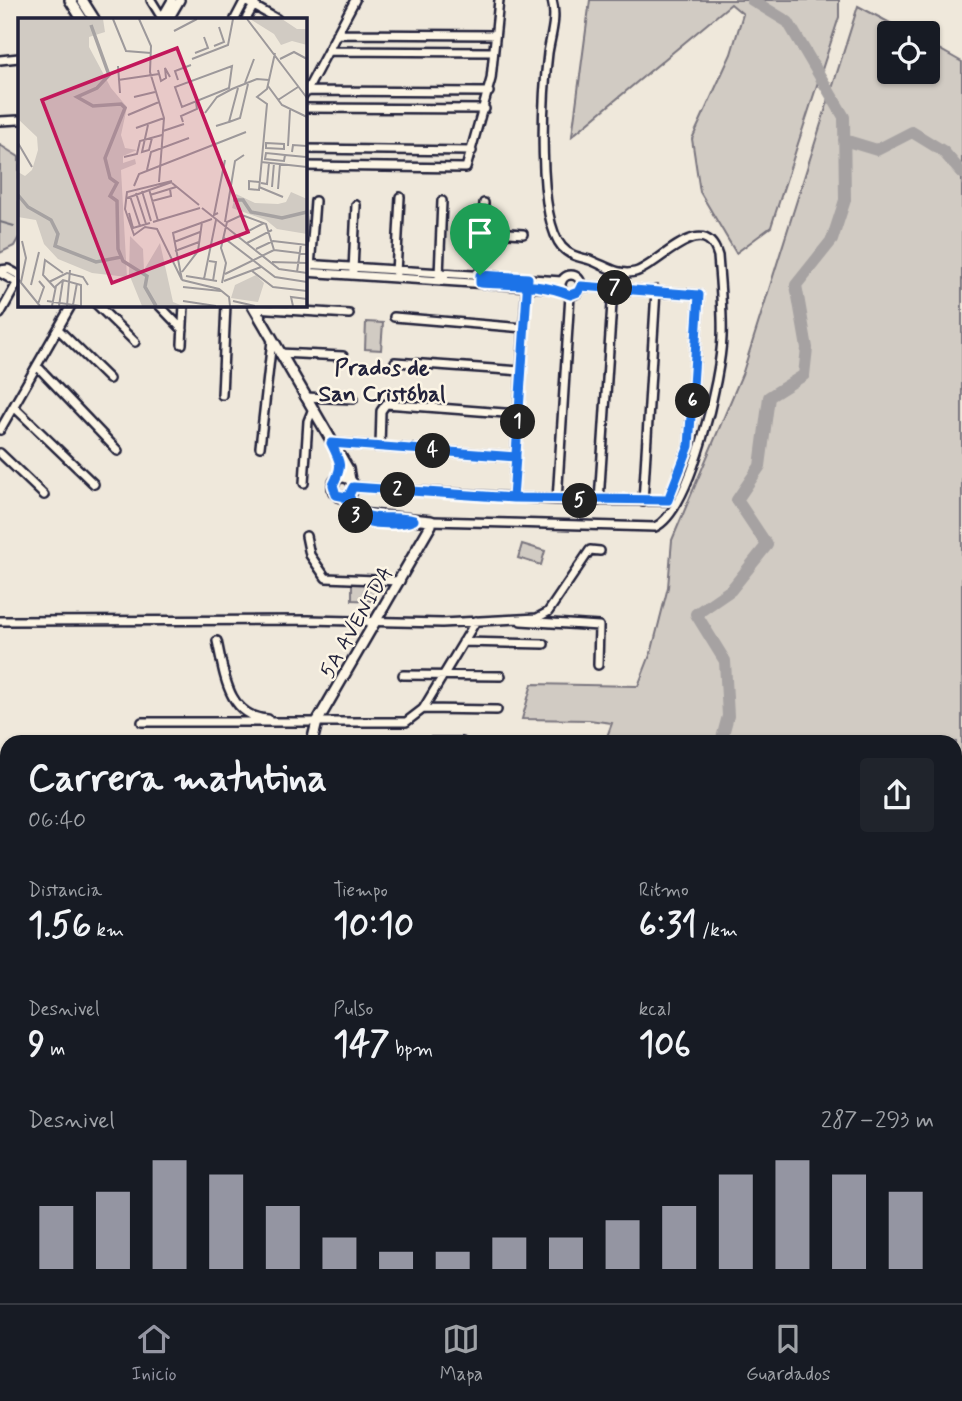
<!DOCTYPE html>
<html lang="es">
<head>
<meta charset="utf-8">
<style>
  :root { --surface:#171b24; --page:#20242c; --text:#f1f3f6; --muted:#9ea1a6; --line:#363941; --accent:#9495a2 }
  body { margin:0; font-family:Mynerve,sans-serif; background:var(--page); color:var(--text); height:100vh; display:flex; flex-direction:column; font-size:26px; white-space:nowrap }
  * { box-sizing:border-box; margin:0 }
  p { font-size:23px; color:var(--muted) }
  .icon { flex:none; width:38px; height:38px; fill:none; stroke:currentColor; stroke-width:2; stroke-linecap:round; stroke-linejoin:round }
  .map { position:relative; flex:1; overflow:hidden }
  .sheet { position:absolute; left:0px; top:735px; width:962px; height:569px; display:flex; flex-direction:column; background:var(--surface); border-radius:21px 21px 0 0; box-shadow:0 2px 5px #0004 }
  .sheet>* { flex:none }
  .fabs { position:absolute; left:877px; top:21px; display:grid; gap:14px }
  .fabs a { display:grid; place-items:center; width:63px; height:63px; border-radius:7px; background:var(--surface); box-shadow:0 2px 5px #0004; font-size:35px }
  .pin { position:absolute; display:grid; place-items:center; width:60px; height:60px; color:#fff; margin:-72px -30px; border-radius:50% 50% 50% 0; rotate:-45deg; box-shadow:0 0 7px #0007 }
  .pin .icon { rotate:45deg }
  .km { position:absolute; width:35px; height:35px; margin:-18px; border-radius:50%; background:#222; color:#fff; font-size:19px; line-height:35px; text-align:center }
  .round { display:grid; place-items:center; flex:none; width:74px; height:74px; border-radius:7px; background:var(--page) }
  .overview { display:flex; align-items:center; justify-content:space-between; height:119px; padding:0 28px }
  h1 { font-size:38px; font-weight:700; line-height:52px }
  .metrics { display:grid; grid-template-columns:repeat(3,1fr); gap:10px; height:119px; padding:7px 28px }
  .metrics div { display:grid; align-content:center }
  .metrics b { font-size:35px; font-weight:700 }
  .metrics small { font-size:19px; font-weight:400 }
  .metrics p { font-size:19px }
  .chart { height:196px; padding:14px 28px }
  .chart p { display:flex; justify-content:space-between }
  .chart svg { width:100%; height:126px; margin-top:7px; stroke:var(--accent); stroke-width:6 }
  .tabs { display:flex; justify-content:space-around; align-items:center; height:98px; border-top:2px solid var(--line); background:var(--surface); font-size:19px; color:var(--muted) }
  .tabs a { display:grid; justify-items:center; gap:4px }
  .tabs .current { color:var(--accent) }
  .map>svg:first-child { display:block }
  .green { fill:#d1cbc3; stroke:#7a767f; stroke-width:2 }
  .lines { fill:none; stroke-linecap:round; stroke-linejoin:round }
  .stream { stroke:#716f79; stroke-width:2 }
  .river { stroke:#a6a2a2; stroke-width:12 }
  .minor-casing { stroke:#22223b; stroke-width:12 }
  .tertiary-casing { stroke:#22223b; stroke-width:14 }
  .minor { stroke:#fcf5e5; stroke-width:7 }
  .tertiary { stroke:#fcf5e5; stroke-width:9 }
  .route-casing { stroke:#fff; stroke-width:14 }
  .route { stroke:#1a73e8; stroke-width:9 }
  .labels { text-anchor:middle; stroke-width:5; stroke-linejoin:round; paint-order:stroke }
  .street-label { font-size:21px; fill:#22223b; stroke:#fcf5e5 }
  .neighbourhood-label { font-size:23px; font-weight:bold; fill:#22223b; stroke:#fcf5e5 }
  .inset-river { fill:none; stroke:#a6a2a2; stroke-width:3.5 }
  .inset-road { fill:none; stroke:#9d999b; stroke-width:2 }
  .view { fill:#c2185b; fill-opacity:0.15; stroke:#c2185b; stroke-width:3.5 }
  .inset-edge { fill:none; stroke:#22223b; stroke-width:3.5 }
</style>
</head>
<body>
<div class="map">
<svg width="962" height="1303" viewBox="0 0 962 1303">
  <rect width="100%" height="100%" fill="#efe8db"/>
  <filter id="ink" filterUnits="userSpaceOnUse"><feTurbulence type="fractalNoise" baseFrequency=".0143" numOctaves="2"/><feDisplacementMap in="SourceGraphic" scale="14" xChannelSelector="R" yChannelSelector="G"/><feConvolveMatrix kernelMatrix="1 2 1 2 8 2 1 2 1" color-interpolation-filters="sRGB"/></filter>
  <g filter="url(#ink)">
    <path class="green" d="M 590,0 L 839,0 L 839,17 L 771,227 L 736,253 L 700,192 L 692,139 L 731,54 L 743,14 L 731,4 L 572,136 Z
      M 858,6 L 909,33 L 889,33 L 889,72 L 928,72 L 928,43 L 962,62 L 962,1303 L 509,1303 L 508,1297 L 956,1297 L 956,742 L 605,742 L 612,723 L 589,720 L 522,719 L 532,684 L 638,686 L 652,650 L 668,587 L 672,540 L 743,372 Z
      M 0,145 L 19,157 L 19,237 L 14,246 L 0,253 Z
      M 366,322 L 383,323 L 381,350 L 365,349 Z
      M 522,544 L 545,551 L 541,565 L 518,558 Z
      M 352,582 L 375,583 L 375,601 L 352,600 Z"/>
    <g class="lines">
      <path class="stream" d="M 0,222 L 14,226"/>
      <path class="river" d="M 844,140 L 877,150 L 912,132 L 943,151 L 962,173
        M 721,742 L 728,716 L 725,661 L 696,614 L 731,590 L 767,545 L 737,500 L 760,466 L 769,397 L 804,375 L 807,348 L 796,285 L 832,240 L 845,200 L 844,117 L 788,22 L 752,0
        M 486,1303 L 498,1297"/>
      <g class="minor-casing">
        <path id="minor" d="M 151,0 L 162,18
          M 245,1 L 277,19
          M 161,19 L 172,0
          M 169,19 L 180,0
          M 235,19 L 245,0
          M 246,19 L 257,0
          M 336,34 L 495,35
          M 328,51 L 493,52
          M 0,60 L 19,58
          M 307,91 L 489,92
          M 305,94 L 355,0
          M 304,108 L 485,109
          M 0,121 L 19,120
          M 304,149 L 472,151
          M 304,166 L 466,168 L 491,79 L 499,0
          M 482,231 L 523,234
          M 304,264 L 562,281
          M 310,268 L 315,201
          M 0,270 L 8,269 L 19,275
          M 353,271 L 356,205
          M 304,272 L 562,289
          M 0,273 L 18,283
          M 396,273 L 400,197
          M561 285a10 10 0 1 1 20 0a10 10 0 1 1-20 0Z
          M 439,276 L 442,201
          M 480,279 L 484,203
          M 96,304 L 135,342
          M 158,304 L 183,330
          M 254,308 L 349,314
          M 0,314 L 19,280
          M 394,317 L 524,328
          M 58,329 L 109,379
          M 182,344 L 184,304
          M 279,353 L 343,356
          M 395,362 L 521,371
          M 37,366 L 118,451
          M 222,395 L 226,304
          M 305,397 L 353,399
          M 14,407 L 94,484
          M 0,430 L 72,304
          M 332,443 L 516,457
          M 260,447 L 272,340
          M 380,447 L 381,411 L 386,404 L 519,414
          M 0,453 L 44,495
          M 304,483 L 308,421 L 312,411
          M 353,487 L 557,500 L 668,501 L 689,446 L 699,295 L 581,286
          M 513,498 L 527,282
          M 557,500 L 570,295
          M 599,501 L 613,288
          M 643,502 L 656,290
          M 431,521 L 655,527 C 691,511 721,376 722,337 C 723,310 720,283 718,256 C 704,208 657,267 635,272 C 618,276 606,266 590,260 C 579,257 570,256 562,247 C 536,216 543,93 548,53 C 551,35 557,18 552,0
          M 306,536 L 310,555 L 326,578 L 400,581
          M 0,621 L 308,620 L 442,623 L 537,618 L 548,612 L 590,550 L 600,551
          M 521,621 L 599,626 L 598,665
          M 217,641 C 224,672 227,717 268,719
          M 463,642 L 544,644
          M 403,675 L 501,676
          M 423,709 L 497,710
          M 142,722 L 406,722 L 423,709 L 476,621
          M 412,742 L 462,742
          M 0,928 L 7,928
          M 0,1062 L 7,1062
          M 0,1169 L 7,1170
          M 342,1303 L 344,1297
          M 381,1303 L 383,1297
          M 423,1303 L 425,1297"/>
      </g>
      <g class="tertiary-casing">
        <path id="tertiary" d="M 70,0 L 82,19
          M 82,0 L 94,19
          M 252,304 L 348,469 L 350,480
          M333 487a10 10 0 1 1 20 0a10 10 0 1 1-20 0Z
          M 312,742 L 317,722 L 431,525 L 431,521 L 360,514 L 353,507 L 349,495
          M 189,1303 L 192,1297"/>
      </g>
      <use href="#minor" class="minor"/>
      <use href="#tertiary" class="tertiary"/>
    </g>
  </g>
  <g class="lines" filter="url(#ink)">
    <g class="route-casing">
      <path id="route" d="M 480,275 L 528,278 C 523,351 518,425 513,498 L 353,487 L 349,495 C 360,528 387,513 414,520 C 400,526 363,526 352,513 C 348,509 347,503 346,497 L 336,495 L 333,485 C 343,466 341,463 331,443 L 516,457 L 513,498 L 668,500 L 689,446 L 699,295 L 581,286 L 578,292 L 570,295 C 543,283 510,285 480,283 L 480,275"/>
    </g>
    <use href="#route" class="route"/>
  </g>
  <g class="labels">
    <g class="street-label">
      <text transform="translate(356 622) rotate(-60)" y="7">5A AVENIDA</text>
    </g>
    <g class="neighbourhood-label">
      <text x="382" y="375">Prados de<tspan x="382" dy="26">San Cristóbal</tspan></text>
    </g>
  </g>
  <g transform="translate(18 18)">
    <rect width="289" height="289" fill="#efe8db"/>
    <path d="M 0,1 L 85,1 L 87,14 L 71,19 L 71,29 L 93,70 L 109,89 L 103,117 L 107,130 L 119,132 L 105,138 L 105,145 L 117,141 L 118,146 L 103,152 L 109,259 L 74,255 L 40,241 L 26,226 L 18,202 L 0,199 L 0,154 L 7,158 L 14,152 L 20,132 L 19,119 L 0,101 ZM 232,1 L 264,1 L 279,11 L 289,11 L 289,27 L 274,23 L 263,27 L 256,16 ZM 273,174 L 289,181 L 289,216 L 259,211 L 248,202 L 214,190 L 218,176 L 237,185 L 260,186 L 268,184 ZM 112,218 L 125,231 L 126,252 L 142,225 L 155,284 L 165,288 L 124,288 L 111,256 ZM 238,257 L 246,265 L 240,284 L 213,280 L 217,267 Z" fill="#d1cbc3"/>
    <path class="inset-river" d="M 73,7 L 91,57 L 79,70 L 59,79 L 75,88 L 103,86 L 107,90 L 87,140 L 92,160 L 99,165 L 92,178 L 99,183 L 100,231 L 105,243 L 129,258 L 127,269 L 138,288M 0,177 L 10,189 L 33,202 L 40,216 L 37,228 L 78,244 L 103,239M 215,182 L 225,182 L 233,194 L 264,200 L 289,194"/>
    <path class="inset-road" d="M 95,1 L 108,33 L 133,35M 121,1 L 133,28 L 132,54 L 146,100 L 141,164M 229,1 L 289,80M 156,13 L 179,1M 196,28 L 206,24 L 201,9M 177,35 L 190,30 L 186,19M 174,41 L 210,27 L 215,1M 262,41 L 276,34 L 289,41M 100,48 L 102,75M 214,48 L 211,70 L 164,89 L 157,69 ZM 140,52 L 143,63 L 148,60 L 147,50 L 152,59M 100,62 L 141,56M 160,62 L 157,53 L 173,47M 227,65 L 236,41M 250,68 L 264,87 L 289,99M 116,79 L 137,74M 260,82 L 280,69M 187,95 L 199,79 L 214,71 L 239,61 L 251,62M 110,97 L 141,84M 165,104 L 163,98 L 179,91 L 178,84M 211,104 L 222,100 L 230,66M 130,107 L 124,134 L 131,132 L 134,120M 198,108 L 211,104 L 220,70M 118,110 L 146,100M 145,113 L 166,106M 0,125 L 14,149M 248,125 L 266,126 L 266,131 L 248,130 ZM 270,128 L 272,92M 274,134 L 275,127 L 289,128M 267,137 L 266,143 L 247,141 L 248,135 L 258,136 L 267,137 L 288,139M 106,139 L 119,136 L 122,123 L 144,117M 243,144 L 289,149M 129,152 L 133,134 L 171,120M 154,163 L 109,174 L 107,191 L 116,217 L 127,209 L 139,211 L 164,262M 241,164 L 231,163 L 231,171 L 241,172 L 249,86 L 239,79 L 249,71 L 257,35M 154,165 L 181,187M 243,165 L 249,166 L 251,145M 116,168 L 121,156 L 228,114M 241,169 L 265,179M 254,169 L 256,145M 131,171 L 140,203M 260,171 L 262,146M 124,173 L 133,203M 118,175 L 128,206M 132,177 L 158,169M 112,178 L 122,208M 109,180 L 154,164M 134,183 L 153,178 L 152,171M 184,190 L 261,251 L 289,255M 111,195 L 115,210 L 132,205M 200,195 L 196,197 L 207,142M 135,204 L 182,190M 207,204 L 217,143 L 226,137M 219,219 L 246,205M 206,220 L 257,259 L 289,264M 156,224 L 182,214M 229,225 L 254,212M 238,231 L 255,223 L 289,227M 256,232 L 289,236M 157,233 L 181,224M 191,243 L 198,244 L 195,263M 254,244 L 289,245M 234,253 L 255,269 L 289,273M 164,254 L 180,233 L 184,204M 279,254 L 283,226M 207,256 L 256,232M 168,258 L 199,263M 0,261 L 22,288M 186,261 L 198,202M 164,262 L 155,215 L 194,201M 164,262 L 201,271 L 211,279 L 212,288M 206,263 L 243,249M 3,264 L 8,240 L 4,223M 31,264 L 49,255 L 65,259 L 70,267M 204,265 L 208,245 L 203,230 L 209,204 L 224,197 L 248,206 L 256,232M 13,267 L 21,234M 165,269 L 203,273M 37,270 L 25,257 L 27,242 L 45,255M 29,283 L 62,288M 165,283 L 198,288M 215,283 L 237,288M 20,286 L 26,269 L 21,263M 55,287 L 59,265M 34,288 L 38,268 L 45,262 L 63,267 L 63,288M 41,288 L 45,262M 49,288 L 52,252M 275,288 L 273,279 L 289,281"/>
    <path class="view" d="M 159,30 L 230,214 L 94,265 L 24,82 Z"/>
    <rect width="289" height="289" class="inset-edge"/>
  </g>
</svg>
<div class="fabs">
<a><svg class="icon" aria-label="locate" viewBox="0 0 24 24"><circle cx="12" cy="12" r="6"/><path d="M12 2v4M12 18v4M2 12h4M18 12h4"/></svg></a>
</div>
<div class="pin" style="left:480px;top:275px;background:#1e9e55"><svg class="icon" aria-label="arrive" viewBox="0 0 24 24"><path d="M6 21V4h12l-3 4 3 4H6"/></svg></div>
<b class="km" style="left:518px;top:422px">1</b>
<b class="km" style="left:398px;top:490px">2</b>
<b class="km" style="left:356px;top:516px">3</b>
<b class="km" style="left:433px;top:451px">4</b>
<b class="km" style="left:580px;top:501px">5</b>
<b class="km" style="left:693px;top:401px">6</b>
<b class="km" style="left:615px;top:288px">7</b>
<section class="sheet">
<div class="overview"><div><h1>Carrera matutina</h1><p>06:40</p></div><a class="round"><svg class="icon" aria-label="share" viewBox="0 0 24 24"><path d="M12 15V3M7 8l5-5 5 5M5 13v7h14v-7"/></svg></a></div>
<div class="metrics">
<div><p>Distancia</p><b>1.56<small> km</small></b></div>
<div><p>Tiempo</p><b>10:10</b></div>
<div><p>Ritmo</p><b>6:31<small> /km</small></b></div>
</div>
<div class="metrics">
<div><p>Desnivel</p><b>9<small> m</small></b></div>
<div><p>Pulso</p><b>147<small> bpm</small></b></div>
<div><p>kcal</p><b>106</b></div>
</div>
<div class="chart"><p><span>Desnivel</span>287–293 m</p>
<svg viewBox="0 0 160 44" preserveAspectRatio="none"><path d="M5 44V22M15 44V17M25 44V6M35 44V11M45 44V22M55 44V33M65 44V38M75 44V38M85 44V33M95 44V33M105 44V27M115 44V22M125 44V11M135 44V6M145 44V11M155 44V17"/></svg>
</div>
</section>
</div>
<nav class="tabs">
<a class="current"><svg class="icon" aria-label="home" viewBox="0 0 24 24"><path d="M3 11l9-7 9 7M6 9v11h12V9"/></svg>Inicio</a>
<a><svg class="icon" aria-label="map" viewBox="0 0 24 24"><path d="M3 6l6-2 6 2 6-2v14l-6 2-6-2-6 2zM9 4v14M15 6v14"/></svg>Mapa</a>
<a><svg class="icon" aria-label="saved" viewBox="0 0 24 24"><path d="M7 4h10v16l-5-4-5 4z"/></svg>Guardados</a>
</nav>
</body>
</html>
